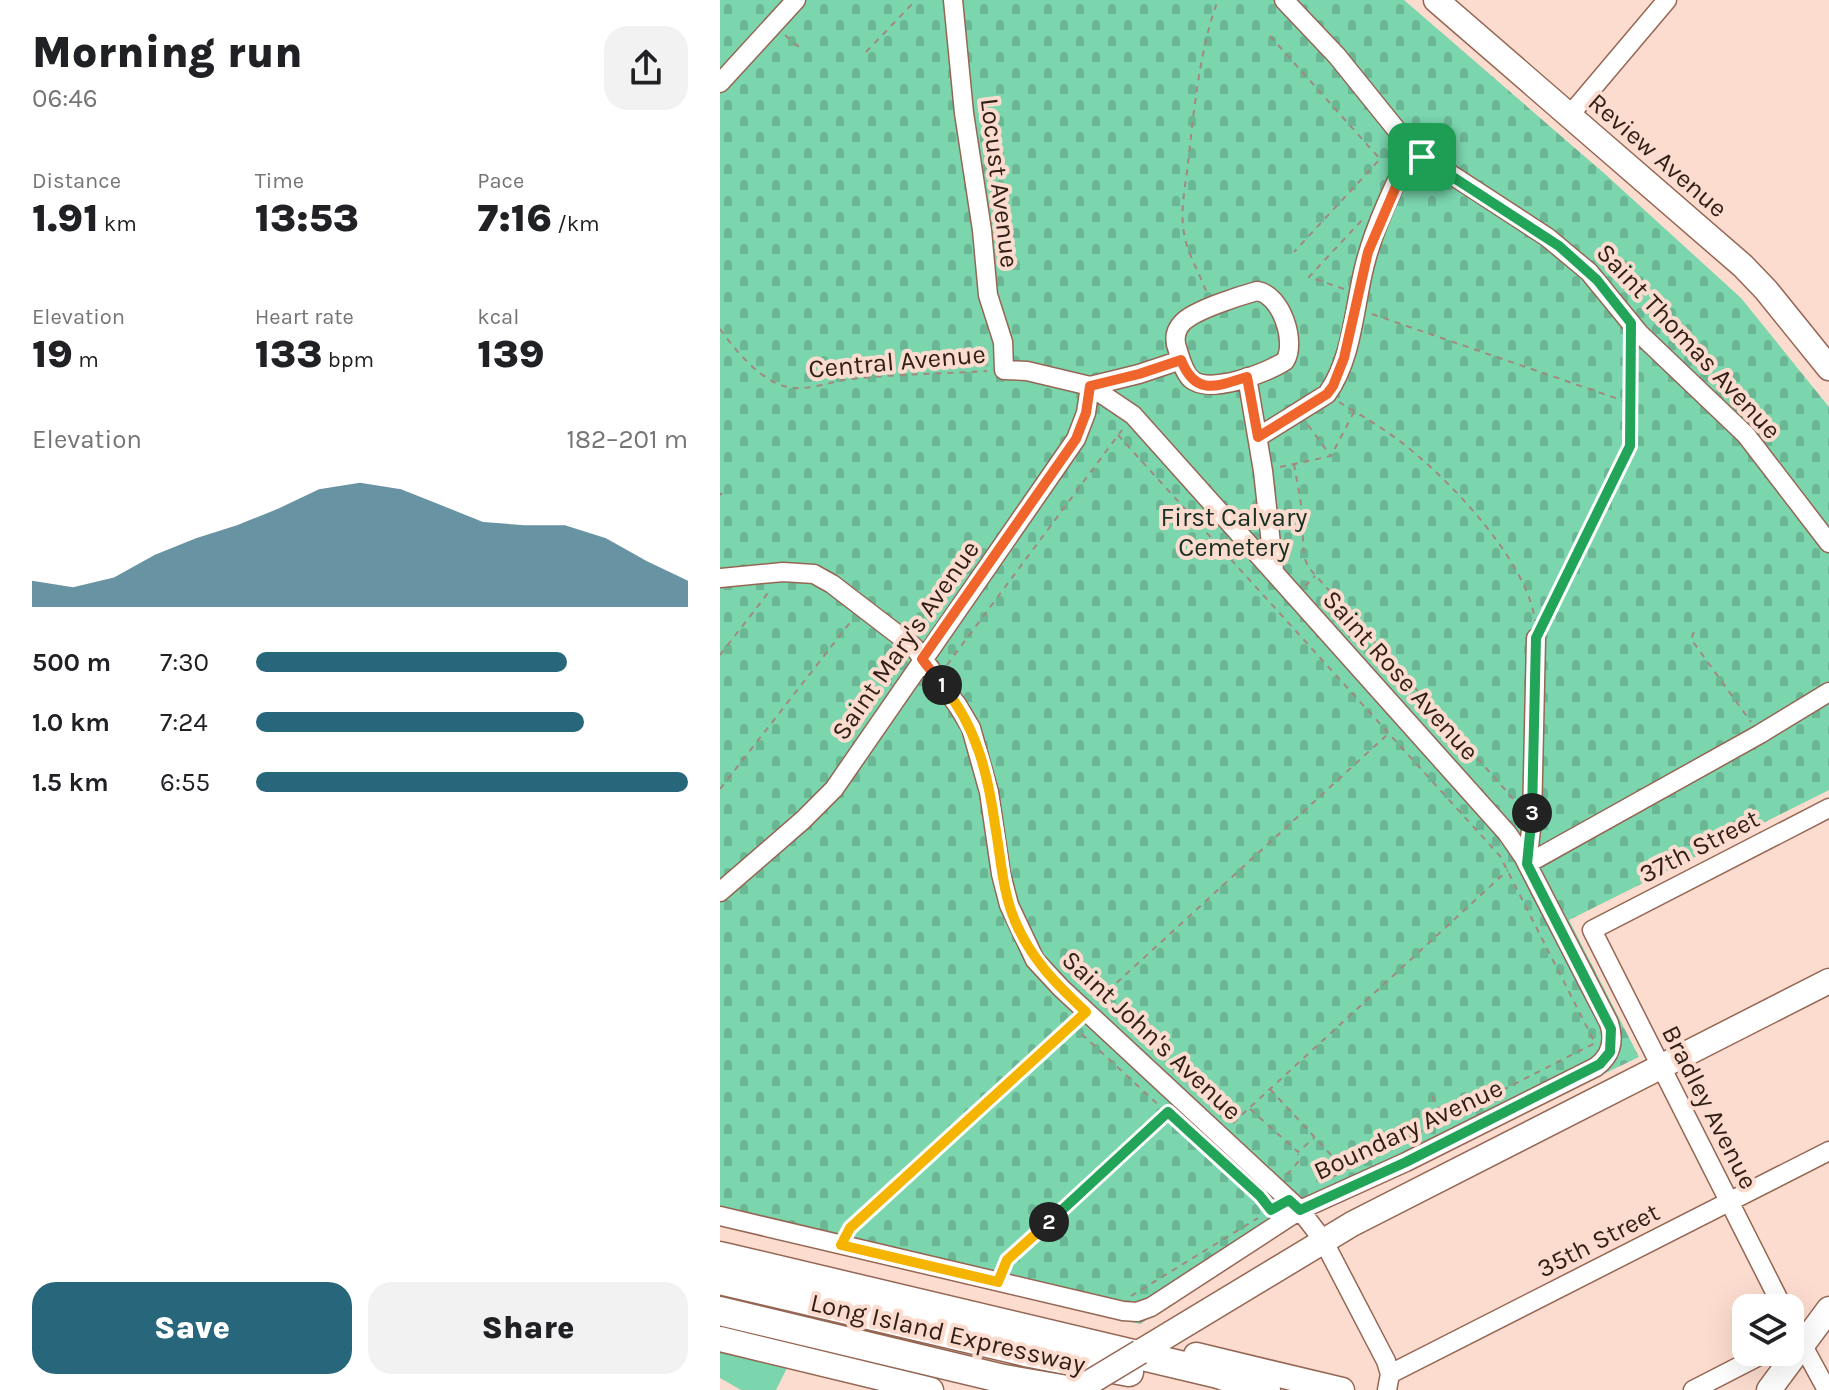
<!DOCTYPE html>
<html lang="en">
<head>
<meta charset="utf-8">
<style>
  :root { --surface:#fff; --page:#f2f2f2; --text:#202124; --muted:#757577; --accent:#27667b }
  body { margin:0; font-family:Karla,sans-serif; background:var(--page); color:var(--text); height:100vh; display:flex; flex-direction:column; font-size:30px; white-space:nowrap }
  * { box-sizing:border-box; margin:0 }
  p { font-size:26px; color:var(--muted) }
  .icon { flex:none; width:44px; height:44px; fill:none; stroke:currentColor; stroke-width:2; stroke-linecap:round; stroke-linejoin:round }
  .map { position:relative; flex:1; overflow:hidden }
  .details { display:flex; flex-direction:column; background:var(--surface); width:720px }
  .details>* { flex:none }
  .fabs { position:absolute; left:1012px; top:1294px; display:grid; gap:16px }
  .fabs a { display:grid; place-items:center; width:72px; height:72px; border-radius:16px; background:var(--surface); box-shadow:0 8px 32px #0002; font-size:40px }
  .pin { position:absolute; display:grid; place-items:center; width:68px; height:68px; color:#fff; margin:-34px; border-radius:16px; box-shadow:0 4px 12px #0006 }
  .km { position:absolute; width:40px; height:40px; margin:-20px; border-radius:50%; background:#222; color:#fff; font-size:22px; line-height:40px; text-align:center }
  .round { display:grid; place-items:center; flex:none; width:84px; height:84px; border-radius:24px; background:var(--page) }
  .headline { display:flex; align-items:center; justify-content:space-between; height:136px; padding:0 32px }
  h1 { font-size:44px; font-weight:800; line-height:60px }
  .metrics { display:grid; grid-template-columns:repeat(3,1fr); gap:12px; height:136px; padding:8px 32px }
  .metrics div { display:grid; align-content:center }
  .metrics b { font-size:40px; font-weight:800 }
  .metrics small { font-size:22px; font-weight:400 }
  .metrics p { font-size:22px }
  .chart { height:224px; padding:16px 32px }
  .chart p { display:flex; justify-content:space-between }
  .chart svg { width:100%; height:144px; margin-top:8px; fill:var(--accent); opacity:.7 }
  .action { display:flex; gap:16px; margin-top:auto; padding:16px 32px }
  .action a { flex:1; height:92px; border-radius:24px; background:var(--accent); color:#fff; font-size:32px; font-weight:800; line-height:92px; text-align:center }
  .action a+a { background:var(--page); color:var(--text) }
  ul { padding:0 32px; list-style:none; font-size:26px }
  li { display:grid; grid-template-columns:128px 96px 1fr; align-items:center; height:60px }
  li i { height:20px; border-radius:10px; background:var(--accent) }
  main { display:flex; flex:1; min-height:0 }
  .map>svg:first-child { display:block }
  .cemetery { fill:url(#cemetery-stones) }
  .green { fill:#7bd6ae }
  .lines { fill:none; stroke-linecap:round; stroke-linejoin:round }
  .minor-casing { stroke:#956653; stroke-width:21 }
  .major-casing { stroke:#956653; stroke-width:27 }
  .highway-casing { stroke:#956653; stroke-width:31 }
  .path { stroke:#a2887d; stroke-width:2; stroke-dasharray:6 6; stroke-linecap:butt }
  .minor { stroke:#fff; stroke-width:18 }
  .major { stroke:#fff; stroke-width:24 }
  .highway { stroke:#fff; stroke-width:28 }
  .major-bridge-casing { stroke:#956653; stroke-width:27; stroke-linecap:butt }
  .major-bridge { stroke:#fff; stroke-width:24 }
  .split-1-casing { stroke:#fff; stroke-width:16 }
  .split-2-casing { stroke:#fff; stroke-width:16 }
  .split-3-casing { stroke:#fff; stroke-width:16 }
  .split-4-casing { stroke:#fff; stroke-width:16 }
  .split-1 { stroke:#f0652b; stroke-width:10 }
  .split-2 { stroke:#f5b400; stroke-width:10 }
  .split-3 { stroke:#22a559; stroke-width:10 }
  .split-4 { stroke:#22a559; stroke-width:10 }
  .labels { text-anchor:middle; stroke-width:8; stroke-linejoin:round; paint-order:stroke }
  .street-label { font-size:26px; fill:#311e16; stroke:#fcdcce }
  .park-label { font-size:26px; fill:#172f24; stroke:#fcdcce }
</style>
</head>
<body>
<main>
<section class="details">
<div class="headline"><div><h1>Morning run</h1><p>06:46</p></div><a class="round"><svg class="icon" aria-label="share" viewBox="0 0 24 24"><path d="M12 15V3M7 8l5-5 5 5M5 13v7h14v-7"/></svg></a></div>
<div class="metrics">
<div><p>Distance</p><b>1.91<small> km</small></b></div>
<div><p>Time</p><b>13:53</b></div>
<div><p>Pace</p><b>7:16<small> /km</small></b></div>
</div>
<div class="metrics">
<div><p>Elevation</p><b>19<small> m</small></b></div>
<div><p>Heart rate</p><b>133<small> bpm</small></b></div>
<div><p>kcal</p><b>139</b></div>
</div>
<div class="chart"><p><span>Elevation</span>182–201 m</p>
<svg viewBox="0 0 160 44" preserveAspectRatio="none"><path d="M0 44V36L10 38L20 35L30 28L40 23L50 19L60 14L70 8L80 6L90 8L100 13L110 18L120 19L130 19L140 23L150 30L160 36V44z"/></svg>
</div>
<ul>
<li><b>500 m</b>7:30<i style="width:72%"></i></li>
<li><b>1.0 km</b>7:24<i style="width:76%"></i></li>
<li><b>1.5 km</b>6:55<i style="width:100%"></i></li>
</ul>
<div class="action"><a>Save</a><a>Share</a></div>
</section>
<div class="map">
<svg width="1109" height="1390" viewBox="0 0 1109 1390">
  <defs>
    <pattern id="cemetery-stones" width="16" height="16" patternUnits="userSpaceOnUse" patternTransform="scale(2)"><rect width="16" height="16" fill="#7bd6ae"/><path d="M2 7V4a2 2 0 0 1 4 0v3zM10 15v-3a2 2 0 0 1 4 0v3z" fill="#6bb795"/></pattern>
  </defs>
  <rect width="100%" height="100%" fill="#fcdcce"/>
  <path class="cemetery" d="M 0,0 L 684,0 L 885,174 L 1021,298 L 1109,407 L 1109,790 L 849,920 L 919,1057 L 586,1217 L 420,1324 L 0,1226 Z"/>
  <path class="green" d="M 0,1344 L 71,1360 L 56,1390 L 21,1390 L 0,1378 Z"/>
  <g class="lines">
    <g class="minor-casing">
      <path id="minor" d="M 233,0 L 244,113 L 262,230 L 268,295 L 283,342 L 284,370 L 307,371 L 370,386 L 419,374 L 461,360
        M 564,0 L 617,56 L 692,149 L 827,237 L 869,272 L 919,333 L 1026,435 L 1109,543
        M 0,83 L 76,0
        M 849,116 L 947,0
        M 537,291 C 561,294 577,342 565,361 C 547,373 489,395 471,379 C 464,372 461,360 458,351 C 454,341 454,331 463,322 C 475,310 519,296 537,291 Z
        M 527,377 L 543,471 L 554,571
        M 538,437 L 607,394 C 633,358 634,306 645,264 C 655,225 674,186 692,149
        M 0,578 L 63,572 L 94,574 L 112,584 L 194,647 L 238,706 L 251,728 L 269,792 L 281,874 L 289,905 L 315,960 L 341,988 L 580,1210 L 603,1240 L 666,1361 L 670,1374 L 667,1390
        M 807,864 L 1040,734 L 1109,692
        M 807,864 L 812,821 L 816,638
        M 0,892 L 83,820 L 114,789 L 356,439 L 366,413 L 370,386
        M 0,1216 L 403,1311 L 417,1312 L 431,1307 L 580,1210 L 686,1162 L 876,1067 C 891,1056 895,1041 889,1023 L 803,856 L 787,833 L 413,415 L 370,386
        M 1063,1308 L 872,930 L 1109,808
        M 1070,1322 L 1107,1390
        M 670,1374 L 1109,1151
        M 973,1390 L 1047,1352"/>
    </g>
    <g class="major-casing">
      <path id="major" d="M 716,0 L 1023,266 L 1046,290 L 1109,368
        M 0,1339 L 211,1390
        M 420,1352 L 632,1224 L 1109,981
        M 476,1355 L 622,1390
        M 1049,1390 L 1109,1309"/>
    </g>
    <g class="highway-casing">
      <path id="highway" d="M 0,1256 L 498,1374 L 546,1390
        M 0,1280 L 310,1353 L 409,1372
        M 0,1311 L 284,1379 L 347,1390"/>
    </g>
    <path class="path" d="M 65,35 L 79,47
      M 550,36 L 660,159 L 574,252
      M 146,52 L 196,0
      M 624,289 L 589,277 L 642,220
      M 486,291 C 479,272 467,253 464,233 C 460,211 465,187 468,165 C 473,116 480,46 498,0
      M 652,314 L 910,403
      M 0,329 C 15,350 39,379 64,386 C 85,393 110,381 131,379 C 176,374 221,374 267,371
      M 619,402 C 642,416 665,429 686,446 C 731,481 808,563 815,621
      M 588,425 L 610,455
      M 398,435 L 780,856 L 875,1043 L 606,1180
      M 574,464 L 581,504 L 584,557 L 589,568 L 796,802
      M 560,467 L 611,456 L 634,412
      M 0,495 L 2,493
      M 585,586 L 595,576
      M 610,614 L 621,605
      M 824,622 L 910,446 L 911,349
      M 974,632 L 971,639 L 1031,722
      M 0,655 L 51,589
      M 227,665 L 402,430
      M 0,789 L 132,620
      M 379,999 L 669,733
      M 353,1026 L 551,1209
      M 550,1089 L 624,1169
      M 712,1096 L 724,1119
      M 530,1109 L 578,1152 L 594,1138
      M 513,1123 L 788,870
      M 567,1175 L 578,1162 L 578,1154
      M 129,1230 L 354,1023
      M 283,1265 L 448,1112
      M 411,1296 L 538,1218"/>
    <use href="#minor" class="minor"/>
    <use href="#major" class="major"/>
    <use href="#highway" class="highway"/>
    <g class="major-bridge-casing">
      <path id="major-bridge" d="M 357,1390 L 420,1352"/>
    </g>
    <use href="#major-bridge" class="major-bridge"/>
  </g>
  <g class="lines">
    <g class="split-1-casing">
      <path id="split-1" d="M 222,685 L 202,659 L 356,439 L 366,413 L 370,386 L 419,374 L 461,360 C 476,397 497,386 527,377 L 538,437 L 607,394 L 613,386 L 624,358 L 648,252 L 692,149 L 702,157"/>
    </g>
    <g class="split-2-casing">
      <path id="split-2" d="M 222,685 C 256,725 268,774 275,825 C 281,858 282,890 295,921 C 311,959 336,984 366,1012 L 130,1228 L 121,1245 L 278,1282 L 287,1260 L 329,1222"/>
    </g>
    <g class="split-3-casing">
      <path id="split-3" d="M 329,1222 L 448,1112 L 540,1196 L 551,1210 L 569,1200 L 580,1210 L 686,1162 L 880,1064 L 890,1052 L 891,1029 L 807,864 L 812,813"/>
    </g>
    <g class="split-4-casing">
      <path id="split-4" d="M 702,157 L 839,246 L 877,280 L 911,323 L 910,446 L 816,638 L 812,813"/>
    </g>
    <use href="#split-1" class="split-1"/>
    <use href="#split-2" class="split-2"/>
    <use href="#split-3" class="split-3"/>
    <use href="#split-4" class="split-4"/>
  </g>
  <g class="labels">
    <g class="street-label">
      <text transform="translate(938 155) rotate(41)" y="9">Review Avenue</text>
      <text transform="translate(280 183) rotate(83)" y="9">Locust Avenue</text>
      <text transform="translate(969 341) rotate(47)" y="9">Saint Thomas Avenue</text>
      <text transform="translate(177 361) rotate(-5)" y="9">Central Avenue</text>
      <text transform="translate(185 640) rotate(-55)" y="9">Saint Mary's Avenue</text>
      <text transform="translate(681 675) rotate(48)" y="9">Saint Rose Avenue</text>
      <text transform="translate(979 846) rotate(-27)" y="9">37th Street</text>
      <text transform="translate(432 1035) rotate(43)" y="9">Saint John's Avenue</text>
      <text transform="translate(990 1107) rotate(63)" y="9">Bradley Avenue</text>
      <text transform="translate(688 1129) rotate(-25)" y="9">Boundary Avenue</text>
      <text transform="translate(878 1240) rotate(-27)" y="9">35th Street</text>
      <text transform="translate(228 1333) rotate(13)" y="9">Long Island Expressway</text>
    </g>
    <g class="park-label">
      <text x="514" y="526">First Calvary<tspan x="514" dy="30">Cemetery</tspan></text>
    </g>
  </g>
</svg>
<div class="fabs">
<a><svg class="icon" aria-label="layers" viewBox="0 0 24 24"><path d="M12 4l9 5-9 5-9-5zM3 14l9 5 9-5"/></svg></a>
</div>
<div class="pin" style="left:702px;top:157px;background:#1e9e55"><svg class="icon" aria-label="arrive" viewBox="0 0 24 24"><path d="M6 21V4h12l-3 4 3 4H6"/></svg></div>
<b class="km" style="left:222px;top:685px">1</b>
<b class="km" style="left:329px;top:1222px">2</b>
<b class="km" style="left:812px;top:813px">3</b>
</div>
</main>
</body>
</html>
